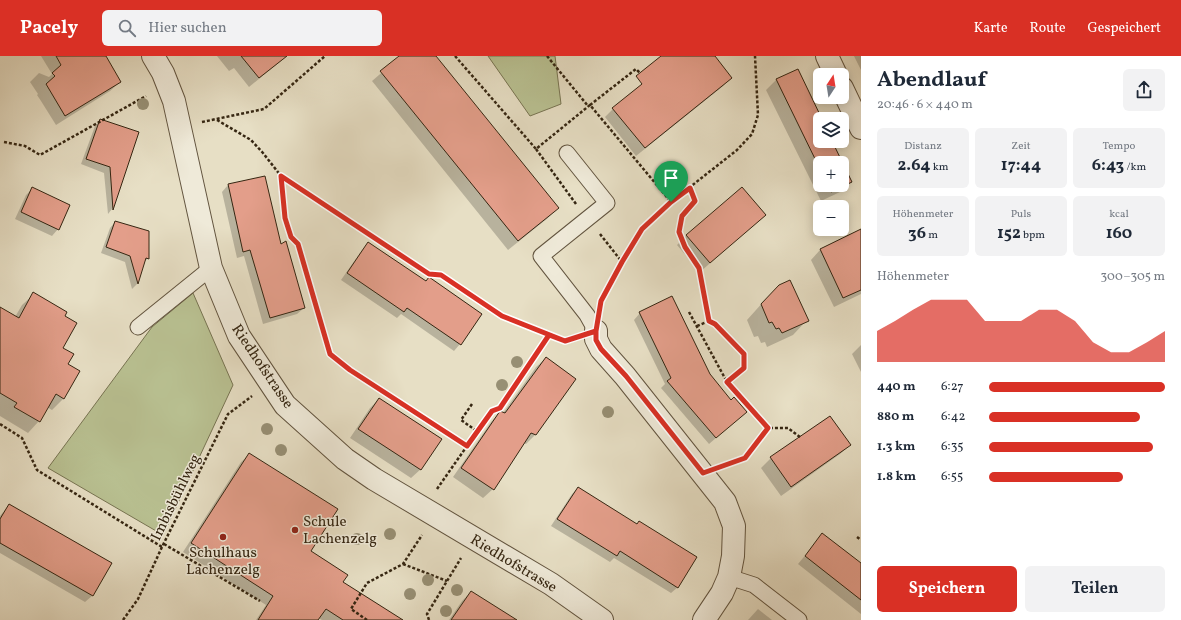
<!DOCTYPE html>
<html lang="de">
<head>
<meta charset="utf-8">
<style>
  :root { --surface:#fff; --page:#f2f2f3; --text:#1f2937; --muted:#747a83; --accent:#d93025 }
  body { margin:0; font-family:Vollkorn,serif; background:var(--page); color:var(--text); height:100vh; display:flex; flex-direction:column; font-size:15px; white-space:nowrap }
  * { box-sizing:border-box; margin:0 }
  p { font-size:13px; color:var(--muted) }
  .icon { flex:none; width:22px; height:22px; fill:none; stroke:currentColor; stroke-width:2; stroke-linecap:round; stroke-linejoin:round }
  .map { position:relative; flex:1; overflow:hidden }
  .panel { display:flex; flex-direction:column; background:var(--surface); width:320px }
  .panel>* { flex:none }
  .needle { width:26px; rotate:12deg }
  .controls { position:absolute; left:813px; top:12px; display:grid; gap:8px }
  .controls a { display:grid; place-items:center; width:36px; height:36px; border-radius:6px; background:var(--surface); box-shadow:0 2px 10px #0003; font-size:20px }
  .pin { position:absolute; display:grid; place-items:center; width:34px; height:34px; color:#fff; margin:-41px -17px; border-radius:50% 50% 50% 0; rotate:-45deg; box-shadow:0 0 4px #0007 }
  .pin .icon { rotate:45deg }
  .round { display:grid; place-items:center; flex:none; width:42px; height:42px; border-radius:6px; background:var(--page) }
  .head { display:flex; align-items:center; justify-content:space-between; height:68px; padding:0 16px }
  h1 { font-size:22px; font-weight:700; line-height:30px }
  .stats { display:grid; grid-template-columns:repeat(3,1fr); gap:6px; height:68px; padding:4px 16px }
  .stats div { display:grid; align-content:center; border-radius:6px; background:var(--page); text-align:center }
  .stats b { font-size:17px; font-weight:700 }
  .stats small { font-size:11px; font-weight:400 }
  .stats p { font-size:11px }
  .chart { height:112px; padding:8px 16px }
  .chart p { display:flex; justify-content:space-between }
  .chart svg { width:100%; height:72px; margin-top:4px; fill:var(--accent); opacity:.7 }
  .primary-button { display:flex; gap:8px; margin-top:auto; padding:8px 16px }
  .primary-button a { flex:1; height:46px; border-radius:6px; background:var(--accent); color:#fff; font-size:16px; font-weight:700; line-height:46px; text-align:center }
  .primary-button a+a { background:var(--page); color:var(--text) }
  ul { padding:0 16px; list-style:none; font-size:13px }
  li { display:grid; grid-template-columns:64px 48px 1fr; align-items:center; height:30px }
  li i { height:10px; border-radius:5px; background:var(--accent) }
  header { display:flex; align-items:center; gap:24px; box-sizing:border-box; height:56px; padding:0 20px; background:var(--accent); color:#fff }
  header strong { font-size:19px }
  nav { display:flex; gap:22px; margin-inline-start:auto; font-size:14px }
  .search { width:280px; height:36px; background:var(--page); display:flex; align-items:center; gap:10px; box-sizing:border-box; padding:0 14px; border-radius:6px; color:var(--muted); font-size:15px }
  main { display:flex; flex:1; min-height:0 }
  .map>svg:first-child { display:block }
  .green { fill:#b9c192; stroke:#777452 }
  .shadow { fill:#0003 }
  .building { fill:#e39e8a; stroke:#352612 }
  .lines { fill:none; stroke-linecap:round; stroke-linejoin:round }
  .service-casing { stroke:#62543f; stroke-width:17 }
  .minor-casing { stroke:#62543f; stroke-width:24 }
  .tertiary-casing { stroke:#62543f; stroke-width:24 }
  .path { stroke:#352612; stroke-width:2.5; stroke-dasharray:3 2; stroke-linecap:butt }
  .service { stroke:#efead9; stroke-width:15 }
  .minor { stroke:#efead9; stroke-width:22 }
  .tertiary { stroke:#efead9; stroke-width:22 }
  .tree { fill:#978f74 }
  .route-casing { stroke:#fff; stroke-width:8 }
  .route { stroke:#d93025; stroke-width:5 }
  .poi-dot { fill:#8f2418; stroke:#efead9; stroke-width:1.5 }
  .labels { text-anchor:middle; stroke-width:3; stroke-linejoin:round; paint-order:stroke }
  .street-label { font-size:15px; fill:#352612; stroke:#efead9 }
  .poi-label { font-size:15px; fill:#352612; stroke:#efead9; text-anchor:start }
</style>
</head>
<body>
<header>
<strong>Pacely</strong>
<div class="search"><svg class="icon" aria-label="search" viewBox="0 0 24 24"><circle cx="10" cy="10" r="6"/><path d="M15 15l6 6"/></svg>Hier suchen</div>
<nav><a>Karte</a><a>Route</a><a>Gespeichert</a></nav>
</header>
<main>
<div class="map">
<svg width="861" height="564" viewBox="0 0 861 564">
  <rect width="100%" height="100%" fill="#e7dfc5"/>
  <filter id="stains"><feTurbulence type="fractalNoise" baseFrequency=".005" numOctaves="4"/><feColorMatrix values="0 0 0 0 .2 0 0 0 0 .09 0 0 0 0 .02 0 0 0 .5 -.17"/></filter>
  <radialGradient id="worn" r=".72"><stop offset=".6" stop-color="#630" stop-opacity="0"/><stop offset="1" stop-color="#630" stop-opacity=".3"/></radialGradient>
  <path class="green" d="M 488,0 L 555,0 L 561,48 L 530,60 Z
    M 193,237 L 233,329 L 163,479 L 48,412 L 152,271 Z"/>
  <path class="shadow" d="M 41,0 L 105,0 L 120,26 L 110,35 L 56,69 L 41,45 L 37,39 L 38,38 L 30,26 L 39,17 L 49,21 L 52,18 Z
    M 217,0 L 287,0 L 249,31 L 234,12 L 229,15 Z
    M 401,0 L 435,0 L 557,152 L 548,162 L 508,194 L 372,25 Z
    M 679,0 L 713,0 L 731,22 L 722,31 L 636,100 L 605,61 L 613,53 Z
    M 854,0 L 861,0 L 861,14 Z
    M 776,24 L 821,63 L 820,85 L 831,85 L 841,107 L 820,107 L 820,129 L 842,129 L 842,108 L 850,126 L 840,136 L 821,145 L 766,34 Z
    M 101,64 L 138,77 L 112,153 L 108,158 L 104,117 L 81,108 L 95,70 Z
    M 265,121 L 280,189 L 304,252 L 297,258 L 263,268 L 244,200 L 237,202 L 222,136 L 228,129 Z
    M 32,133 L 58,173 L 52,180 L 15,163 L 26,139 Z
    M 765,159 L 700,216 L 677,189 L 687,179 Z
    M 115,166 L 148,202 L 143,207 L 137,228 L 132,233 L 125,206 L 101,197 L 110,172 Z
    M 861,175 L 861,238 L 834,251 L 811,204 L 820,194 Z
    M 368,187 L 460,288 L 454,295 L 401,258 L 397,262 L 341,224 L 362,194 Z
    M 34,238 L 63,260 L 62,292 L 67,309 L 79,315 L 63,343 L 52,354 L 47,351 L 39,365 L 28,377 L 0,360 L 0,252 L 15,261 L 22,249 Z
    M 764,245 L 807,264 L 793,279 L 767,291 L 765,286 L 761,287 L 758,280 L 754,281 L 747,264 Z
    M 640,257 L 709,318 L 739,362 L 709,388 L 661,332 L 665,328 L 634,264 Z
    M 861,289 L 861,316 L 852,298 Z
    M 546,302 L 575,323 L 535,379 L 526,388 L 523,387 L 493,433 L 483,442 L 453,421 L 491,366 L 500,356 L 503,357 L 536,311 Z
    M 379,343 L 421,413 L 411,422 L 350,382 L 370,352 Z
    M 830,361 L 850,389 L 840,398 L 781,440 L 761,412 L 771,402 Z
    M 250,398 L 310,495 L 342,526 L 401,564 L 322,564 L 318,562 L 317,564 L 256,564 L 266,549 L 183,496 L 241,406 Z
    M 578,432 L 637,469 L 678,531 L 671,537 L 614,502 L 610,506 L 551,470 L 572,438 Z
    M 9,449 L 111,507 L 92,540 L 85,546 L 0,497 L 0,460 Z
    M 822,479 L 861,509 L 861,558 L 798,508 Z
    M 471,536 L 515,564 L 449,564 L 462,545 Z
    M 758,553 L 772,564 L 748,564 Z"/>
  <path class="building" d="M 56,0 L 106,0 L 121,26 L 65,60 L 46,28 L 55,20 L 52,17 L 61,9 Z
    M 241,0 L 287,0 L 259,22 Z
    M 399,0 L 436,0 L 559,152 L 518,185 L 380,15 Z
    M 661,0 L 715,0 L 732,22 L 645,92 L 612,52 L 642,28 L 636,20 Z
    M 798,13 L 822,63 L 820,63 L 820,85 L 832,85 L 852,126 L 831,136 L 828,129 L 842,129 L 842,107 L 820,107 L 820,113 L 776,23 Z
    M 100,63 L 139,76 L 113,154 L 110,111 L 86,103 Z
    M 265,120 L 281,188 L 286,185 L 305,252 L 270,262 L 250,194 L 243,196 L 228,128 Z
    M 32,131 L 70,149 L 59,174 L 21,156 Z
    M 742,131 L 766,159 L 710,207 L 686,179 Z
    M 115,165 L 149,175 L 149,203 L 146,202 L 138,228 L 130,200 L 106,191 Z
    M 861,173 L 861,234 L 843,242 L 820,193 Z
    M 368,186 L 426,225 L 429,221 L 482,258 L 461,289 L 407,252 L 404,256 L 347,217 Z
    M 790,224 L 809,265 L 782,277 L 779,272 L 776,273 L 772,266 L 769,267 L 761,248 L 779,229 Z
    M 33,236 L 67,256 L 65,260 L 77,267 L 63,292 L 74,298 L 68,308 L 80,315 L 64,343 L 56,338 L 40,366 L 14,351 L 17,347 L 0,337 L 0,251 L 19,262 Z
    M 672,240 L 710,318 L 731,344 L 734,341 L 747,356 L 716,382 L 667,325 L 671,322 L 639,256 Z
    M 546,301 L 576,323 L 536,379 L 531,377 L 494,434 L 461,412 L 500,355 L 505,357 Z
    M 379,342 L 442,383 L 421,414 L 358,373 Z
    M 830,360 L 851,389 L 791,431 L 770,401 Z
    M 249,397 L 338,453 L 311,495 L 348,519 L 343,526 L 403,564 L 343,564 L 326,553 L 318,564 L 258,564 L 273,540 L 191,487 Z
    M 578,431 L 637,468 L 639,465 L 697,501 L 678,532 L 620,495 L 617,500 L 557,463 Z
    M 9,448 L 112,507 L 93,540 L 0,487 L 0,463 Z
    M 822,477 L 861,507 L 861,544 L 805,500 Z
    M 471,535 L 517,564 L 451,564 Z"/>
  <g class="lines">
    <g class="service-casing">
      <path id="service" d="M 567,97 L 607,147 L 541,200 L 587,259 L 596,275
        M 138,271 L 211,212
        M 729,521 L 754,529 L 799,564"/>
    </g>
    <g class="minor-casing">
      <path id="minor" d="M 153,0 L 163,17 L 174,45 L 211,212 L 239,280 L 285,349 L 345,403 L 374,423 L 551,528 L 602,564
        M 596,275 L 596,283 L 601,293 L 625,320 L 725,446 L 734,470 L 733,500 L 729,521 L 722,537 L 704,564"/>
    </g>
    <g class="tertiary-casing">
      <path id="tertiary" d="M 827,0 L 836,19
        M 842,32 L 861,72"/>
    </g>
    <path class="path" d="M 455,0 L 536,93 L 590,49 L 671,146
      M 547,0 L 588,50
      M 590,49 L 636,13 L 640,17
      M 217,64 L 251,84 L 263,97 L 281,120 L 285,162 L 291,181 L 298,188 L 330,298 L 350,314 L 467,390 L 492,355 L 500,351 L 549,279
      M 202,66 L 264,53 L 325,0
      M 4,86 L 25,90 L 40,99 L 146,40
      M 536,93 L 576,148
      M 281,120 L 429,218 L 441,219 L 502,260 L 565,285 L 573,283
      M 689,132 L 695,145 L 682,160 L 679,176 L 685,191 L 699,212 L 709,265 L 715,268 L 744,298 L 744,312 L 727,326
      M 600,178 L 622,206
      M 601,245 L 622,206 L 642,173 L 671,146 L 737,94 L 752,78 L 758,59 L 755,0
      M 689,256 L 727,326 L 768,372
      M 697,270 L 709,265
      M 472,348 L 461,364 L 478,376
      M 0,368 L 22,382 L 37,414 L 162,491
      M 726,409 L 745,402 L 768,372 L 788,372 L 800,381
      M 437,433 L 467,390
      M 857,481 L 861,484
      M 164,488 L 260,545
      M 403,508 L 447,525
      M 123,564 L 138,543 L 162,491 L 228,358 L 252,340
      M 367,564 L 351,553 L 367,527 L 403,508 L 422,479
      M 429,564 L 427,558 L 461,502"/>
    <use href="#service" class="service"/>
    <use href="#minor" class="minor"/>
    <use href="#tertiary" class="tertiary"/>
  </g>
  <g class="tree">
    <circle cx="143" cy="48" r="6"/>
    <circle cx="517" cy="306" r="6"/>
    <circle cx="502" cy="329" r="6"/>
    <circle cx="608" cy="356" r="6"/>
    <circle cx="267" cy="373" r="6"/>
    <circle cx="281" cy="394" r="6"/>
    <circle cx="390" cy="478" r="6"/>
    <circle cx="357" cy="483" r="6"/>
    <circle cx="428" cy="524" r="6"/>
    <circle cx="457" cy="534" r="6"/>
    <circle cx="410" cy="538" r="6"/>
    <circle cx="446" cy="555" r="6"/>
  </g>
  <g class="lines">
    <g class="route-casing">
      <path id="route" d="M 671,146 L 642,173 L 622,206 L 601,245 L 596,275 L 565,285 L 549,279 L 500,352 L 492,355 L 467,390 L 350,314 L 330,298 L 298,188 L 291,181 L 285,162 L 281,120 L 429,218 L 441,219 L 502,260 L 565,285 L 596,275 L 596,284 L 601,293 L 626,320 L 703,417 L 745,402 L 768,372 L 727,326 L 744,312 L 744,298 L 715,268 L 709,265 L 699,212 L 685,191 L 679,176 L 682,160 L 695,145 L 690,132 L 671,146"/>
    </g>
    <use href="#route" class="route"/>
  </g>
  <g class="poi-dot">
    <circle cx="295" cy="474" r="4"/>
    <circle cx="223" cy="481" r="4"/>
  </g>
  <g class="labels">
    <g class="street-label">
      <text transform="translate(263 310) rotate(56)" y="5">Riedhofstrasse</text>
      <text transform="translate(175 441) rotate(-64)" y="5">Imbisbühlweg</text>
      <text transform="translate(514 507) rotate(31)" y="5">Riedhofstrasse</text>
    </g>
    <g class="poi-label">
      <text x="303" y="470">Schule<tspan x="303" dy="17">Lachenzelg</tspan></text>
      <text x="223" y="501" text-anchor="middle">Schulhaus<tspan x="223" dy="17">Lachenzelg</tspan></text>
    </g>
  </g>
  <rect width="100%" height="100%" filter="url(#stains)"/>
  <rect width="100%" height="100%" fill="url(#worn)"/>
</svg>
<div class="controls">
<a><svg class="needle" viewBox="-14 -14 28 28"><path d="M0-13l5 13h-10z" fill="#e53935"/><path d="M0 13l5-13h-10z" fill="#747a83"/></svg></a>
<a><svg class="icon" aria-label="layers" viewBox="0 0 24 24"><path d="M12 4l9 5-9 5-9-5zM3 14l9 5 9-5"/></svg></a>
<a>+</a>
<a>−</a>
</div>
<div class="pin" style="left:671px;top:146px;background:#1e9e55"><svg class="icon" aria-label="arrive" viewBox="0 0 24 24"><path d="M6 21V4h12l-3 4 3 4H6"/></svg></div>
</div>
<section class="panel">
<div class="head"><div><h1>Abendlauf</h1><p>20:46 · 6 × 440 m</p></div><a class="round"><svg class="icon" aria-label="share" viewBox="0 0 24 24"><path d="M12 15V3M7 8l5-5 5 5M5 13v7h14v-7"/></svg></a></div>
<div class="stats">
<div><p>Distanz</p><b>2.64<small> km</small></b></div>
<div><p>Zeit</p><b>17:44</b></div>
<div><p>Tempo</p><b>6:43<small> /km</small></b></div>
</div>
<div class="stats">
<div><p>Höhenmeter</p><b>36<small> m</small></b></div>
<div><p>Puls</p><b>152<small> bpm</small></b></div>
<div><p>kcal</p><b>160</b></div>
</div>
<div class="chart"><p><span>Höhenmeter</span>300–305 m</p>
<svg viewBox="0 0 160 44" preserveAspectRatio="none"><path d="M0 44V25L10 19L20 12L30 6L40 6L50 6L60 19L70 19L80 19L90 12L100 12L110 19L120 32L130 38L140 38L150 32L160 25V44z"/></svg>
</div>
<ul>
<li><b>440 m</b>6:27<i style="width:100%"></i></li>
<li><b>880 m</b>6:42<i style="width:86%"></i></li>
<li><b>1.3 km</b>6:35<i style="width:93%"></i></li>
<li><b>1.8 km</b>6:55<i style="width:76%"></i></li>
</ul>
<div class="primary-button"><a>Speichern</a><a>Teilen</a></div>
</section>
</main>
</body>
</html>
